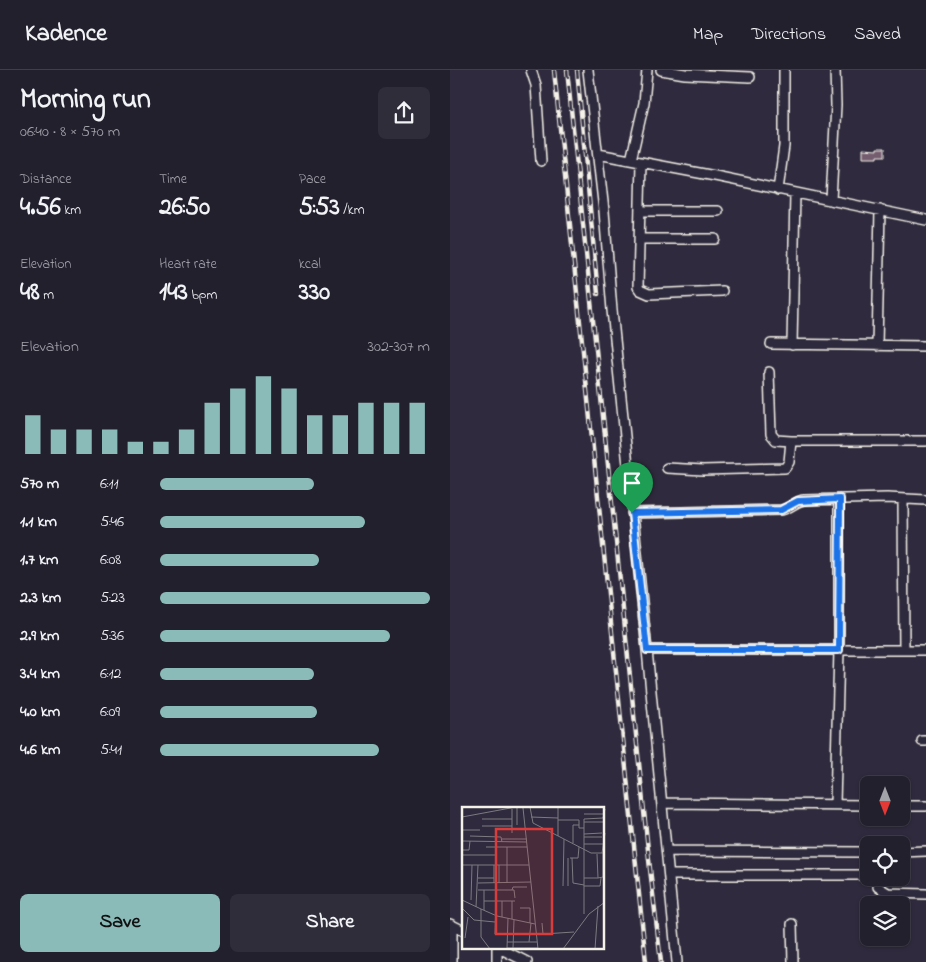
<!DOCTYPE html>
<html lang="en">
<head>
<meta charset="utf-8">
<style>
  :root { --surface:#23202e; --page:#2f2d3a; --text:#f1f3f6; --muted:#a3a3aa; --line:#403e4a; --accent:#8bbbb9 }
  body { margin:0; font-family:"Indie Flower",sans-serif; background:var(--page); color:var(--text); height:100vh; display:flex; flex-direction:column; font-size:19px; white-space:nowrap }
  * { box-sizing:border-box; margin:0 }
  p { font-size:16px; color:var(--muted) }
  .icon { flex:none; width:28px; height:28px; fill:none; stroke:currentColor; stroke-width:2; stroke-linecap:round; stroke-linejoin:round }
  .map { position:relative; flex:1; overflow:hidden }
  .side { display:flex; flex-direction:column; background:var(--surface); width:450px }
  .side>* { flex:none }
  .needle { width:32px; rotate:180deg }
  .buttons { position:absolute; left:410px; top:706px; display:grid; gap:10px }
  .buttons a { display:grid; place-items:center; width:50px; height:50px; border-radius:8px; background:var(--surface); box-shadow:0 1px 4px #0004,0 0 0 1px var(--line); font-size:25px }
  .pin { position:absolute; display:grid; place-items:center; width:42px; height:42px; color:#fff; margin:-51px -21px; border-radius:50% 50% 50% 0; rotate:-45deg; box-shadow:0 0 5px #0007 }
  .pin .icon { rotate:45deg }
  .round { display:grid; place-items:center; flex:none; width:52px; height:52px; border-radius:8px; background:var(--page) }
  .overview { display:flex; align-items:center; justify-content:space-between; height:85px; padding:0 20px }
  h1 { font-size:28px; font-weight:700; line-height:38px }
  .stats { display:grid; grid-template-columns:repeat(3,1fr); gap:8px; height:85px; padding:5px 20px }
  .stats div { display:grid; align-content:center }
  .stats b { font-size:25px; font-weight:700 }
  .stats small { font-size:14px; font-weight:400 }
  .stats p { font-size:14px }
  .chart { height:140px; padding:10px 20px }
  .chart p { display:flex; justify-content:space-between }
  .chart svg { width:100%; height:90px; margin-top:5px; stroke:var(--accent); stroke-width:6 }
  .action { display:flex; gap:10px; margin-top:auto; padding:10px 20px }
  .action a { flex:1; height:58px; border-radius:8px; background:var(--accent); color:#111; font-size:20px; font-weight:700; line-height:58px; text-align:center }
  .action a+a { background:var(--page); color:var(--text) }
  ul { padding:0 20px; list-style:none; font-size:16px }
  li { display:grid; grid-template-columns:80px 60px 1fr; align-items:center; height:38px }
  li i { height:12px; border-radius:6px; background:var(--accent) }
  header { display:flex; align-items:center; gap:30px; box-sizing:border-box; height:70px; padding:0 25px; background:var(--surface); border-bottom:1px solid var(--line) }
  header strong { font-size:24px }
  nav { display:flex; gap:28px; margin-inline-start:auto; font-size:18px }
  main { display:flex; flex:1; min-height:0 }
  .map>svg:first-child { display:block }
  .building { fill:#755d6f; stroke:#f4f1e8 }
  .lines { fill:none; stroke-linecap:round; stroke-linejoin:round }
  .street-casing { stroke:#f4f1e8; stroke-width:12 }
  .street { stroke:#2f2a3d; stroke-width:9 }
  .rail-casing { stroke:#f4f1e8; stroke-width:4.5 }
  .rail { stroke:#2f2a3d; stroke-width:2.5; stroke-dasharray:8; stroke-linecap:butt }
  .route-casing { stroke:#fff; stroke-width:10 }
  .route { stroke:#1a73e8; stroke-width:6 }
  .inset-road { fill:none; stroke:#7e7a81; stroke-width:1 }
  .view { fill:#d93c3b; fill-opacity:0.15; stroke:#d93c3b; stroke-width:2.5 }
  .inset-edge { fill:none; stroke:#f4f1e8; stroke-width:2.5 }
</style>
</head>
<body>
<header>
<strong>Kadence</strong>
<nav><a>Map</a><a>Directions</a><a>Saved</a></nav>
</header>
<main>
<section class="side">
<div class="overview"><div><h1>Morning run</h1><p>06:40 · 8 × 570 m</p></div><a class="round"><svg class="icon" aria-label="share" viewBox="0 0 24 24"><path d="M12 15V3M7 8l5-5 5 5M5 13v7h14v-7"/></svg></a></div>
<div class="stats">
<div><p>Distance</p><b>4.56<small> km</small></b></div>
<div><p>Time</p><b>26:50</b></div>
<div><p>Pace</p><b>5:53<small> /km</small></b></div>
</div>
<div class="stats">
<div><p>Elevation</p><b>48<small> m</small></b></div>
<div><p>Heart rate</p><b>143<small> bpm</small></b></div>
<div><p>kcal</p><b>330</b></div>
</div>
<div class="chart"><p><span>Elevation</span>302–307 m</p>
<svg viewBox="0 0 160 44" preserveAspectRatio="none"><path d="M5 44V25M15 44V32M25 44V32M35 44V32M45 44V38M55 44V38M65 44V32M75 44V19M85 44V12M95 44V6M105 44V12M115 44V25M125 44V25M135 44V19M145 44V19M155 44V19"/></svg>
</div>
<ul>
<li><b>570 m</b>6:11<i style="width:57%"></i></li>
<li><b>1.1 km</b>5:46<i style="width:76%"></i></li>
<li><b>1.7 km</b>6:08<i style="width:59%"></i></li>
<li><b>2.3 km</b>5:23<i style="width:100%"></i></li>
<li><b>2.9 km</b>5:36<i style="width:85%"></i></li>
<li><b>3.4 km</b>6:12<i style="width:57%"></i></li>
<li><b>4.0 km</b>6:09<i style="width:58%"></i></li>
<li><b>4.6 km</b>5:41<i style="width:81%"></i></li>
</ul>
<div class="action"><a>Save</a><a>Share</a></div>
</section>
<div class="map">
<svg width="476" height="892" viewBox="0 0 476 892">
  <rect width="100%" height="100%" fill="#2f2a3d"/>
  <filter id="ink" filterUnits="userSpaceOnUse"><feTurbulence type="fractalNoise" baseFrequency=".02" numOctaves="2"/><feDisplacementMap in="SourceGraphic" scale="10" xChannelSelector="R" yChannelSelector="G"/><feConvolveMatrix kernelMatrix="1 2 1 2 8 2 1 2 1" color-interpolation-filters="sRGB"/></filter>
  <g filter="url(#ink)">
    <path class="building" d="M 427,78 L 435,78 L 435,86 L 427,86 L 427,88 L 413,88 L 413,79 L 427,80 Z"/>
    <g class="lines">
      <g class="street-casing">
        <path id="street" d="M 81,0 L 86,15 L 91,91
          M 138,0 L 154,141 L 162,240 L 197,580 L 227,892
          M 211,0 L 235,4 L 300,7
          M 148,84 L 265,106 L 476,150
          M 181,90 L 194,33 L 197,0
          M 191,92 L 188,217 L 190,220 L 199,224 L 272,221
          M 328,120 L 334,76 L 334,0
          M 381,130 L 386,35 L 385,0
          M 191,141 L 268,141
          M 190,169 L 265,169
          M 321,274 L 476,276
          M 342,275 L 345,123
          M 427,276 L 430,140
          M 319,302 L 321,364 L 326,370 L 341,371 L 476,371
          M 217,398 L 253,400 L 335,398 L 339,392 L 341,371
          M 453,429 L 454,580
          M 182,443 L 331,440 C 340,439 345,431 354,430 L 437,428 L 476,430
          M 197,580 L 476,580
          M 472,671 L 476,671
          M 212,733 L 419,735
          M 385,734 L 389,580 L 389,429
          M 451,736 L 476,736
          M 217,781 L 419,782
          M 451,782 L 476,781
          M 219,805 L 419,805
          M 428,808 L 428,817 L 438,823 L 476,824
          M 0,854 L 14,861
          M 342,854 L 343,892
          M 2,855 L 2,892
          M 49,878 L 77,892
          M 47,892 L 47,878"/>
      </g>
      <use href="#street" class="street"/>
      <g class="rail-casing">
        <path id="rail" d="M 104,0 L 196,892
          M 117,0 L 200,799 L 211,892
          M 127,0 L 148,224"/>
      </g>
      <use href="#rail" class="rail"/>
    </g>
  </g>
  <g class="lines" filter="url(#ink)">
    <g class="route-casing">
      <path id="route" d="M 390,429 L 389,580 L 197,580 L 182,443 L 331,440 L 348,431 Z"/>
    </g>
    <use href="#route" class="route"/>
  </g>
  <g transform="translate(12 737)">
    <rect width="142" height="142" fill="#2f2a3d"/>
    <path class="inset-road" d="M 68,0 L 71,16 L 129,46 L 143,46M 55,1 L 55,18M 61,1 L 76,142M 50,2 L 50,26M 122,7 L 143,7M 0,10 L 0,58 L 67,58M 0,10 L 54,0M 69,10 L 96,11M 20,12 L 50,12M 96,13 L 117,13 L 117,21 L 122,21M 122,15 L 143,15M 20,19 L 50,19M 0,23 L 18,23M 122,27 L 140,26M 8,29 L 39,30 L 40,35M 96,29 L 96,0M 122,30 L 140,30M 40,32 L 65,32M 0,34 L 65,35M 111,36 L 111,18 L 117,18M 122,37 L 142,37M 24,40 L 65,40M 0,43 L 7,43 L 8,34M 140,46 L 143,26M 0,48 L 35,48M 106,51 L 106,79M 108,51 L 116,51 L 117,40M 110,51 L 111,76 L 122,78M 37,58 L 37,76M 16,71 L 32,71M 122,71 L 136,71 L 135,47M 136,71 L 141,70 L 141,46M 16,76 L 69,75M 32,76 L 32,58M 45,76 L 45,40M 101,79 L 102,32M 122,79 L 138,79 L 139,71M 16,83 L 52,83 L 53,91M 50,83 L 51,80 L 65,80M 0,93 L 19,102 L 19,130 L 28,142M 9,93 L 10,58M 22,94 L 53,94M 14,100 L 16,58M 0,101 L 12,113 L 33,115M 58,101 L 68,101 L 68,116M 19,102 L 35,109 L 73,117M 22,103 L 22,83M 122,107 L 122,12 L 141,11 L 143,2M 40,110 L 40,94M 46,111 L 45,141 L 76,141M 50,112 L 50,94M 80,116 L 81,127 L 112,125M 33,127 L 34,94M 3,131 L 6,110M 45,135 L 75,135M 67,135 L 69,116M 51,141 L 52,113M 101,142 L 127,107 L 143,95M 133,142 L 136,99"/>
    <path class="view" d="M 34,22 L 90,22 L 90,127 L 34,127 Z"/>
    <rect width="142" height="142" class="inset-edge"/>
  </g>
</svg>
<div class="buttons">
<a><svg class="needle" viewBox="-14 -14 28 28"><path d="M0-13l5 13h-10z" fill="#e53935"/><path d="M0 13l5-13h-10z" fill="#a3a3aa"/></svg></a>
<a><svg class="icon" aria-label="locate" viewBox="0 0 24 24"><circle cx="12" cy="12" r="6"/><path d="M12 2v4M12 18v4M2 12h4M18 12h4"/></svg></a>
<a><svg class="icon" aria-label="layers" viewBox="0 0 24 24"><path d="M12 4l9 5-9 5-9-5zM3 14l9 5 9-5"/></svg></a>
</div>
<div class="pin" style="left:182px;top:443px;background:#1e9e55"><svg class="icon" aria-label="arrive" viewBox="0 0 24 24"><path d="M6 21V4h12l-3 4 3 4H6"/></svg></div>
</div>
</main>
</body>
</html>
